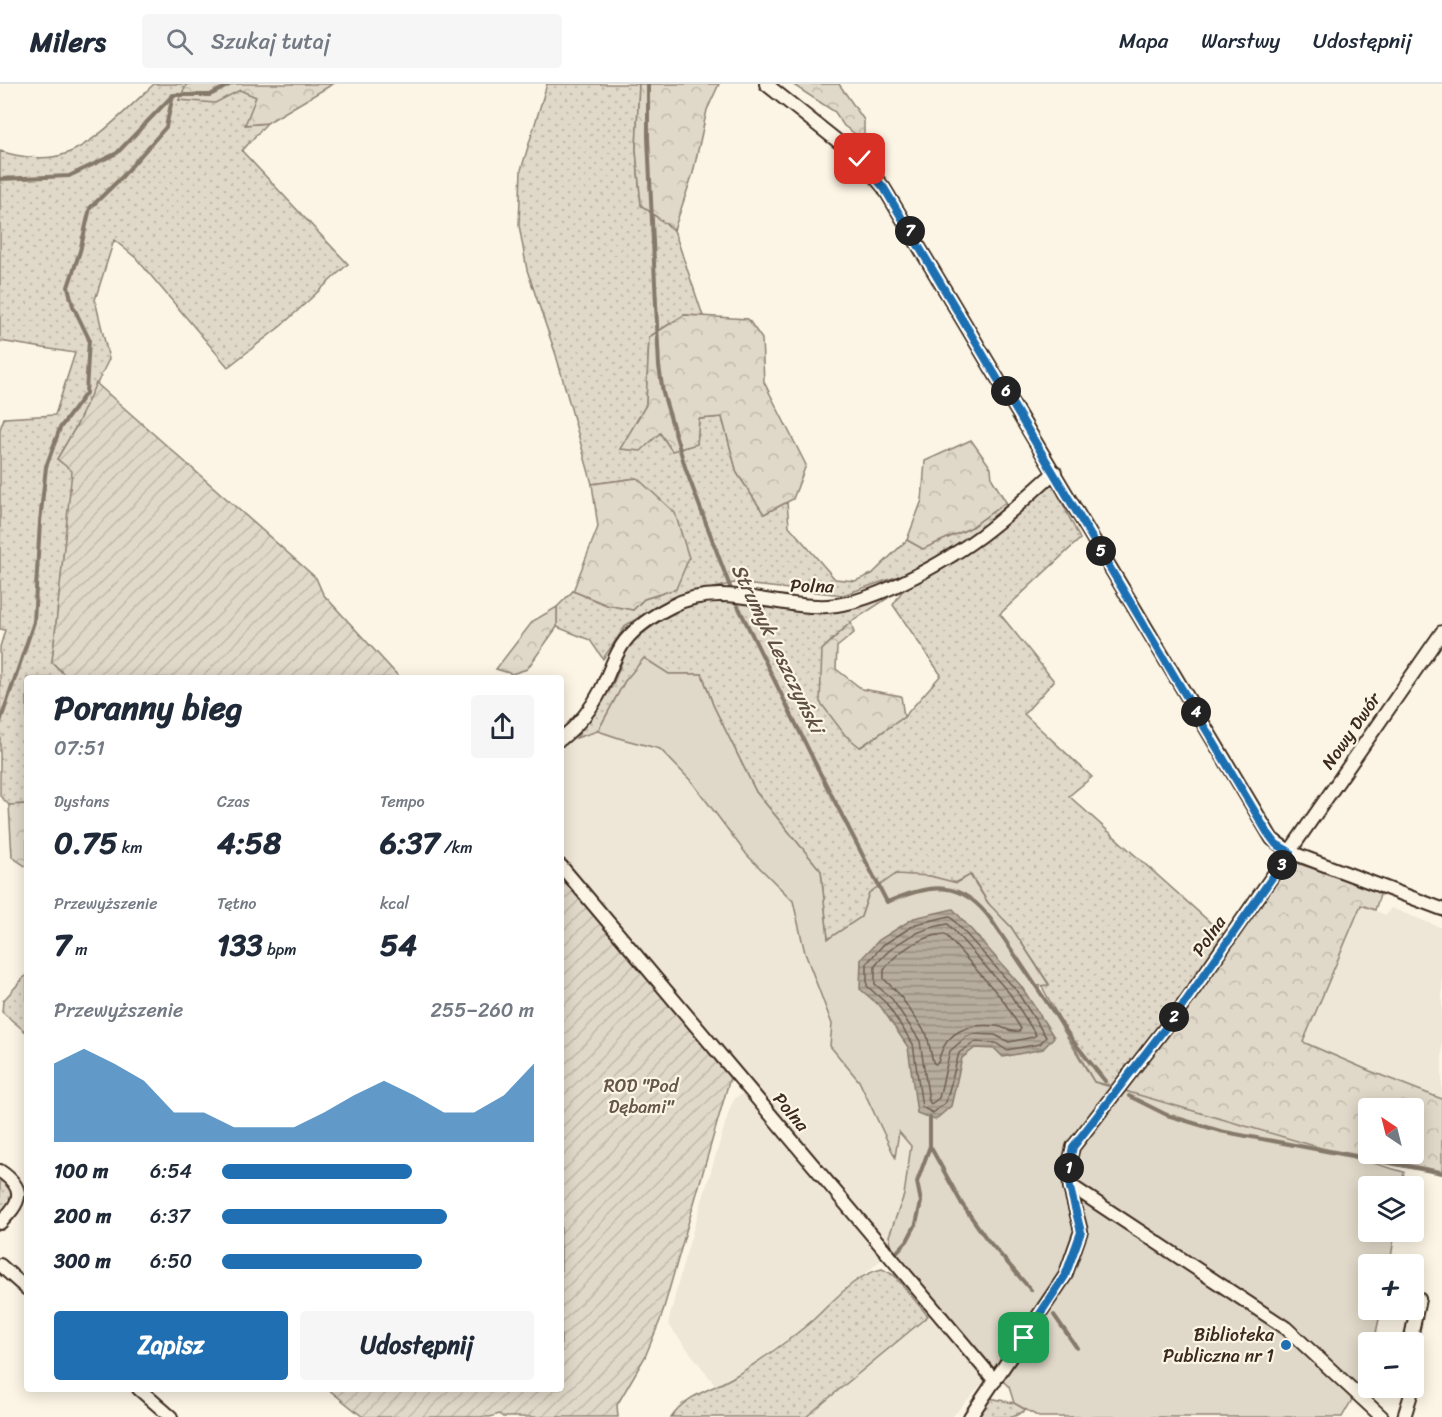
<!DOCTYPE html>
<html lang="pl">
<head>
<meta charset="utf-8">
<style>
  :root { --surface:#fff; --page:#f6f6f7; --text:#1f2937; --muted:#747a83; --line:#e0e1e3; --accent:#1f6fb2 }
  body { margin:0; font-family:Sriracha,sans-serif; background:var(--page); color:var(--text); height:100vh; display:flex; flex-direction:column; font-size:22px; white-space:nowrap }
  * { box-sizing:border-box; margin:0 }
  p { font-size:20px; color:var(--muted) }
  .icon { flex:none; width:33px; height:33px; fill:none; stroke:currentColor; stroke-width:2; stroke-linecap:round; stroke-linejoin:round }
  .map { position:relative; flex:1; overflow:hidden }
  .drawer { position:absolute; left:24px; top:591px; width:540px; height:717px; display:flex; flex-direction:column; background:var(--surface); border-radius:6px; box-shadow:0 3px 15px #0003 }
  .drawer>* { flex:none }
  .needle { width:39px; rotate:325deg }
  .fabs { position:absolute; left:1358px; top:1014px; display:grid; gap:12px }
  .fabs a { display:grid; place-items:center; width:66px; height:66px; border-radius:6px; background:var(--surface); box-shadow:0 3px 15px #0003; font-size:30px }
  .pin { position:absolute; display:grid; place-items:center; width:51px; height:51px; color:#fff; margin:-26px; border-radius:12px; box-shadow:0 3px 9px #0006 }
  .km { position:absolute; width:30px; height:30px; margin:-15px; border-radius:50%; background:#222; color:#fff; font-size:16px; line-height:30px; text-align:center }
  .round { display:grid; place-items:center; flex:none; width:63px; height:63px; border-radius:6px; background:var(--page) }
  .headline { display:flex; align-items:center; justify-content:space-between; height:102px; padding:0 30px }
  h1 { font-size:33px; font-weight:800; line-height:45px }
  .metrics { display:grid; grid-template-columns:repeat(3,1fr); gap:9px; height:102px; padding:6px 30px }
  .metrics div { display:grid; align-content:center }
  .metrics b { font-size:30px; font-weight:800 }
  .metrics small { font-size:16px; font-weight:400 }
  .metrics p { font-size:16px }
  .chart { height:168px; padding:12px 30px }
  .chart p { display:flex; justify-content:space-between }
  .chart svg { width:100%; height:108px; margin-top:6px; fill:var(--accent); opacity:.7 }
  .cta { display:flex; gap:12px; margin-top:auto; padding:12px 30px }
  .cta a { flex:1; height:69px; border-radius:6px; background:var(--accent); color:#fff; font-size:24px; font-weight:800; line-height:69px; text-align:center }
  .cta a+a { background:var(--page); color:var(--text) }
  ul { padding:0 30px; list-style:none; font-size:20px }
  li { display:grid; grid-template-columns:96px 72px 1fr; align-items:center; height:45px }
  li i { height:15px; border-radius:8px; background:var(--accent) }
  header { display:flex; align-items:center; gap:36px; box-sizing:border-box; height:84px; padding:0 30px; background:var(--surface); border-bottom:2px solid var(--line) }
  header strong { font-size:28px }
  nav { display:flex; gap:33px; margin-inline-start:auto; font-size:21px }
  .search { width:420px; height:54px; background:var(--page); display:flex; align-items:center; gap:15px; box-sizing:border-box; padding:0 21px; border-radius:6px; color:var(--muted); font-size:22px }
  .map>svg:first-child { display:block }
  .built { fill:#eee6d6 }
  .grass { fill:url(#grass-dots); stroke:#8e8173; stroke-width:1.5 }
  .forest { fill:url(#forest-crowns); stroke:#8e8173; stroke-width:1.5; fill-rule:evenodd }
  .park { fill:#e0d8c8; stroke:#8e8173; stroke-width:1.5 }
  .garden { fill:url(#garden-furrows); stroke:#8e8173; stroke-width:1.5 }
  .water { fill:url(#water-rules); stroke:#85796b; stroke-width:1.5 }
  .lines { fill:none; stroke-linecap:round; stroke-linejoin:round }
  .shore { stroke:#6d5e51; stroke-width:1.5 }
  .stream { stroke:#85796b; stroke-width:4 }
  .minor-casing { stroke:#3b2a1e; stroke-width:16 }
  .minor { stroke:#fcf5e5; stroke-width:12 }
  .route-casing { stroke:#fff; stroke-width:12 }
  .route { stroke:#1f6fb2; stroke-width:8 }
  .poi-dot { fill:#1f6fb2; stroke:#fcf5e5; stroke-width:2 }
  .labels { text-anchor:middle; stroke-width:4.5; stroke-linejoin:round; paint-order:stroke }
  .street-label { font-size:18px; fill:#3b2a1e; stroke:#fcf5e5 }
  .park-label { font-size:18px; fill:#645648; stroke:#fcf5e5 }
  .poi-label { font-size:18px; fill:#3b2a1e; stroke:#fcf5e5; text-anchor:end }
  .water-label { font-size:20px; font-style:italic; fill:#605144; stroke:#fcf5e5 }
</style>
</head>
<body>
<header>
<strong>Milers</strong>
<div class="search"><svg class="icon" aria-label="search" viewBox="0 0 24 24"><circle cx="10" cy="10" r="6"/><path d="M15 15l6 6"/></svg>Szukaj tutaj</div>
<nav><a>Mapa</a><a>Warstwy</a><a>Udostępnij</a></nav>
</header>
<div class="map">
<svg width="1442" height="1333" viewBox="0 0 1442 1333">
  <defs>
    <pattern id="grass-dots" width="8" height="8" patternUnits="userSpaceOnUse" patternTransform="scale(1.5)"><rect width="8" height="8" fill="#e0d8c8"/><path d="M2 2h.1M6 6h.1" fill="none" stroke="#c1baab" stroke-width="1.8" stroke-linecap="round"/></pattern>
    <pattern id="forest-crowns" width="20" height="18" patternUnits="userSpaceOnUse" patternTransform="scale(1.5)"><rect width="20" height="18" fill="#e0d8c8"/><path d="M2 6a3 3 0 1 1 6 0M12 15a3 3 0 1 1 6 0" fill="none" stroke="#c1baab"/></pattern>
    <pattern id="garden-furrows" width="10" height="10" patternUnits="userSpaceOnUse" patternTransform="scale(1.5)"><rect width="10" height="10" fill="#e0d8c8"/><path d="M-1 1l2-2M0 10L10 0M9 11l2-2" fill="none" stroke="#c1baab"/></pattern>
    <pattern id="water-rules" width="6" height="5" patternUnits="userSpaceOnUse" patternTransform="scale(1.5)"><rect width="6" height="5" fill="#b7ad9e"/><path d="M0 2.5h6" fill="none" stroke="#968d80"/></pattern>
  </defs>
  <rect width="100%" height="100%" fill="#fcf5e5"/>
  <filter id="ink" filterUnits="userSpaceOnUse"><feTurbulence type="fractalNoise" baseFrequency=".0167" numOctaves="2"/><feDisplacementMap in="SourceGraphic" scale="12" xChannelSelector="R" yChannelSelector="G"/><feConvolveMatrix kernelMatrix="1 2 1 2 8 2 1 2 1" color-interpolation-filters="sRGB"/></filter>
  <g filter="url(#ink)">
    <path class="built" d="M 598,647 L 622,655 L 660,665 L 692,698 L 747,771 L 793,817 L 805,869 L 832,939 L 831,962 L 911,1062 L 904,1111 L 889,1152 L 896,1177 L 561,769 L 561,662 L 576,654 Z
      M 1362,821 L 1386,831 L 1391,824 L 1442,844 L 1442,1015 L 1370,987 L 1303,958 Z
      M 743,1009 L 883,1174 L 812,1237 L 738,1291 L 717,1303 L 668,1240 L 683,1180 L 730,1024 L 735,1014 Z
      M 928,1232 L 986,1295 L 952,1333 L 805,1333 Z"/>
    <path class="grass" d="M 154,0 L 187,0 L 179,16 L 240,6 L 257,13 L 246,41 L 267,39 L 242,67 L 348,180 L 281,242 L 228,283 L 136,174 L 114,156 L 95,216 L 109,275 L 77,341 L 57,375 L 73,387 L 52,578 L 68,594 L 27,594 L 27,720 L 9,721 L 0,712 L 0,563 L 5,546 L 0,545 L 0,345 L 4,334 L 55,331 L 75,269 L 0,257 L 0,67 C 19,73 46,77 65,70 C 96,59 130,22 154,0 Z
      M 547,0 L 639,0 L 636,66 L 641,121 L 674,146 L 703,232 L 684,231 L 649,253 L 646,321 L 621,365 L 660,349 L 672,367 L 697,360 L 699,335 L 722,333 L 737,389 L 764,430 L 787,418 L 789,442 L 835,495 L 855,497 L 872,490 L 907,456 L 923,465 L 970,444 L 1006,418 L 1008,422 L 984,443 L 950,466 L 902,491 L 843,511 L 734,499 L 668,516 L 626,541 L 603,575 L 590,556 L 557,543 L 557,523 L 573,507 L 607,521 L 633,526 L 644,515 L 676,505 L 637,394 L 592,400 L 556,271 L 527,186 L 519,141 L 521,86 Z
      M 1053,400 L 1080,455 L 1000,530 L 1054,597 L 1024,630 L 1092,693 L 1069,712 L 1223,850 L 1176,921 L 1113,1002 L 1094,998 L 1041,901 L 1049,900 L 1011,843 L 990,822 L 971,791 L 955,799 L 930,792 L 869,809 L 861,833 L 828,855 L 821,787 L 756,708 L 713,621 L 702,590 L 669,590 L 625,597 L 598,647 L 576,654 L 612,603 L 626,568 L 636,554 L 669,531 L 686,523 L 719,516 L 768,524 L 841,527 L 885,511 L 888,514 L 851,538 L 822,566 L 861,663 L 904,633 L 941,591 L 893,521 L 904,504 L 961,472 L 992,452 L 1045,404 Z
      M 27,890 L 27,949 L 2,928 L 3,917 Z
      M 0,1092 L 13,1105 L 14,1115 L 0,1132 Z
      M 882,1185 L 894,1191 L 928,1232 L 806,1333 L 671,1333 C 686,1310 713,1306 735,1292 C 759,1278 792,1254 813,1236 C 834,1217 854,1191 882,1185 Z
      M 990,1314 L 1014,1319 L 1026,1326 L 1013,1333 L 977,1333 Z"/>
    <path class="forest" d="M 187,0 L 333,0 L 267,39 L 245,41 L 256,13 L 240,6 L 215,19 L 179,16 Z
      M 639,0 L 719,0 L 707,26 L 693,89 L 674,146 L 641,121 L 636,66 Z
      M 792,0 L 839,0 L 864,36 L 864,56 L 844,42 L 835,28 Z
      M 684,231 L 748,235 L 762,255 L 764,298 L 806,381 L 793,415 L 764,430 L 737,389 L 722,333 L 699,335 L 697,360 L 672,367 L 660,349 L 641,367 L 620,365 L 646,321 L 649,253 Z
      M 971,356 L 991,384 L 992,395 L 1006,418 L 970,444 L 923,465 L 907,456 L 922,416 L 925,377 Z
      M 637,394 L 675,429 L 689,474 L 676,505 L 644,515 L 633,526 L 607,521 L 573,507 L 598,443 L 592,400 Z
      M 557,523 L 557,543 L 527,585 L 512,590 L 496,585 L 533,537 Z
      M 851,538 L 854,549 L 837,563 L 836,585 L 862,605 L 901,612 L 904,633 L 860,663 L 845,651 L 820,618 L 822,566 Z
      M 27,720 L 27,783 L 12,773 L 9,721 Z
      M 1291,777 L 1375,805 L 1380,811 L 1375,826 L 1361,821 L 1303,958 L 1370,987 L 1442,1015 L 1442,1087 L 1242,1049 L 1156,1022 L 1122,1005 L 1285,779 ZM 1368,1024 L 1413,1024 L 1413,1070 L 1368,1070 Z"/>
    <path class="park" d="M 644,574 L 669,590 L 702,590 L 713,621 L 756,708 L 821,787 L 828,855 L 861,833 L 869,809 L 896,790 L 930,792 L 957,799 L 970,791 L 988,819 L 1011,843 L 1049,901 L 1037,902 L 1094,998 L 1404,1088 L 1402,1102 L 1368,1102 L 1368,1148 L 1395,1148 L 1390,1180 L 1368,1180 L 1368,1226 L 1381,1226 L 1374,1258 L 1368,1258 L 1366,1291 L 1342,1333 L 1039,1333 L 1014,1319 L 1009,1303 L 968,1263 L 896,1177 L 889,1152 L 904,1111 L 911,1062 L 899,1048 L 895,1073 L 859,997 L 830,962 L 832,940 L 805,869 L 793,817 L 747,771 L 692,698 L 660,665 L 622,655 L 598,647 L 625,597 Z"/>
    <path class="garden" d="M 96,299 L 316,494 L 323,510 L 400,594 L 68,594 L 52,578 L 72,387 L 57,375 L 77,341 Z
      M 561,790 L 730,994 L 661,1234 L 645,1273 L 617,1321 L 618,1333 L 503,1333 L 499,1330 L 490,1333 L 363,1333 L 328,1305 L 561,1305 Z"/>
    <path class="water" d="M 953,825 L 1021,902 L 1054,953 L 1043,965 L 1003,973 L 995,965 L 975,964 L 962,974 L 951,1022 L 935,1036 L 917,1029 L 908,963 L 881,923 L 860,905 L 861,875 L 879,856 L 914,834 Z"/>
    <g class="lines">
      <path class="shore" d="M 950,832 L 1016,906 L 1046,953 L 1040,960 L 1006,966 L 996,959 L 975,958 L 959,969 L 946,1018 L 933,1029 L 922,1023 L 913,960 L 886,919 L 867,902 L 867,879 L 883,861 L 916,840 Z
        M 948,840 L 1010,910 L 1036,951 L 1033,953 L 1009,958 L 995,951 L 973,950 L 966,953 L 950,967 L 939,1014 L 931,1020 L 929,1017 L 920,957 L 892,915 L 875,900 L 875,882 C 892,859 920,844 948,840 Z
        M 945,850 L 1003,916 L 1021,945 L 1019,947 C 1009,949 1006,943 996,942 C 967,939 944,948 938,979 L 935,980 L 933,978 L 927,951 L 899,910 L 884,895 L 884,886 C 896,867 922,852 945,850 Z"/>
      <path class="stream" d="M 648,0 L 648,54 L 659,282 L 663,309 L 686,386 L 735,516 L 820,689 L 887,818 C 930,800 961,794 992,837 L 1073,957 L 1105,997
        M 0,95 L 69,92 L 117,69 L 173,11 L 210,11 L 231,0
        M 0,638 L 34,538 L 40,438 L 46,383 L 60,344 L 86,309 L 89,255 L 73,222 L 68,203 L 80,167 L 90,124 L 121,94 L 166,43 L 173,11
        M 1129,1012 L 1167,1031 L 1220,1047 L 1442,1089
        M 930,1062 L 962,1120 L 986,1154 L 1031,1206
        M 893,1172 L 907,1157 L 916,1140 L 921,1118 L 917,1098 L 930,1062 L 930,1034
        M 1054,1231 L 1077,1264"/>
      <g class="minor-casing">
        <path id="minor" d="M 766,0 L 860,75 L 884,104 L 1272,755 L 1290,768 L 1442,825
          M 561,655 C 577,642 592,624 601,606 C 609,590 614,571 625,557 C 636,543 656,530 672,522 C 721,496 776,525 828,522 C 877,519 959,471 997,439 C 1017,423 1035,405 1055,388
          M 561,782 L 995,1297
          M 0,1087 C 28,1106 20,1119 0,1139
          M 1070,1104 L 1076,1105 L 1286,1244 L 1382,1333
          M 0,1181 L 27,1205
          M 1410,1258 L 1419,1215
          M 1413,1272 L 1417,1290 L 1413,1302
          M 139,1305 L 171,1333
          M 970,1333 L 1065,1192 L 1081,1147 L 1070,1104 L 1069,1080 L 1073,1063 L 1183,921 L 1442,548
          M 1404,1333 L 1413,1304"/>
      </g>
      <use href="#minor" class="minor"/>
    </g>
  </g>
  <g class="lines" filter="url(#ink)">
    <g class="route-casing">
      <path id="route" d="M 860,75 L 884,104 L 1267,748 L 1276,760 L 1290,768 L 1183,921 L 1073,1063 L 1069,1080 L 1070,1104 L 1081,1148 L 1065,1192 L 1024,1254"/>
    </g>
    <use href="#route" class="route"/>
  </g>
  <circle class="poi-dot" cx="1286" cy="1261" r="6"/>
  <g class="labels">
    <g class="street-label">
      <text transform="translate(812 502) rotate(1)" y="6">Polna</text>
      <text transform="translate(1351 647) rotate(-55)" y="6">Nowy Dwór</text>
      <text transform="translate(1209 852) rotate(-55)" y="6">Polna</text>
      <text transform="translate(791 1028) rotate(50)" y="6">Polna</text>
    </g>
    <g class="park-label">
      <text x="641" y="1008">ROD "Pod<tspan x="641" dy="21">Dębami"</tspan></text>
    </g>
    <g class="poi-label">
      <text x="1274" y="1257">Biblioteka<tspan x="1274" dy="21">Publiczna nr 1</tspan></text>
    </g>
    <g class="water-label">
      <text transform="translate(778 564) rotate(64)" y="7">Strumyk Leszczyński</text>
    </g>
  </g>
</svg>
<div class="fabs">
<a><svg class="needle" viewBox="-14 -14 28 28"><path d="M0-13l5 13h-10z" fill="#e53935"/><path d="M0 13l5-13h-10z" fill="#747a83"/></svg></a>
<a><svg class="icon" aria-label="layers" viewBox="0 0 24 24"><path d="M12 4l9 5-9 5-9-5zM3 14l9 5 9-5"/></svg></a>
<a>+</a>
<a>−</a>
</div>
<div class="pin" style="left:1024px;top:1254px;background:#1e9e55"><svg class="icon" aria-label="arrive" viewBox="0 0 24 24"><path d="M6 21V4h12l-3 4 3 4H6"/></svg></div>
<div class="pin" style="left:860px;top:75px;background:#d93025"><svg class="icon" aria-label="check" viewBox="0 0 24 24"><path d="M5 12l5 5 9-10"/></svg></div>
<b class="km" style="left:1069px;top:1084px">1</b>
<b class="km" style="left:1174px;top:933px">2</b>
<b class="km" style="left:1282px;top:781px">3</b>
<b class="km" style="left:1196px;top:628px">4</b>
<b class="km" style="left:1101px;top:467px">5</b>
<b class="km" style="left:1006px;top:307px">6</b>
<b class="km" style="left:910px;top:147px">7</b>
<section class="drawer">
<div class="headline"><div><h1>Poranny bieg</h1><p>07:51</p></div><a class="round"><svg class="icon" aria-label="share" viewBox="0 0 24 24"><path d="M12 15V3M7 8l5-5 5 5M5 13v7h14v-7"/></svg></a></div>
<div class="metrics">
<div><p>Dystans</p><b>0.75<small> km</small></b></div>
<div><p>Czas</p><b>4:58</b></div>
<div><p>Tempo</p><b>6:37<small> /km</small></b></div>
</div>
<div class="metrics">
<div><p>Przewyższenie</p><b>7<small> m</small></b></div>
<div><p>Tętno</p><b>133<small> bpm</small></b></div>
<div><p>kcal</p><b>54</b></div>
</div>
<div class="chart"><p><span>Przewyższenie</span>255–260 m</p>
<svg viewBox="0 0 160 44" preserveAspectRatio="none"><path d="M0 44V12L10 6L20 12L30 19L40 32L50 32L60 38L70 38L80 38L90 32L100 25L110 19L120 25L130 32L140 32L150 25L160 12V44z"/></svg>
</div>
<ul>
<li><b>100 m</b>6:54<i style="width:61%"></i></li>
<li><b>200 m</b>6:37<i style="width:72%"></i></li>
<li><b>300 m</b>6:50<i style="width:64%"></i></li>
</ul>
<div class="cta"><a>Zapisz</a><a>Udostępnij</a></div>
</section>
</div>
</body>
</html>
